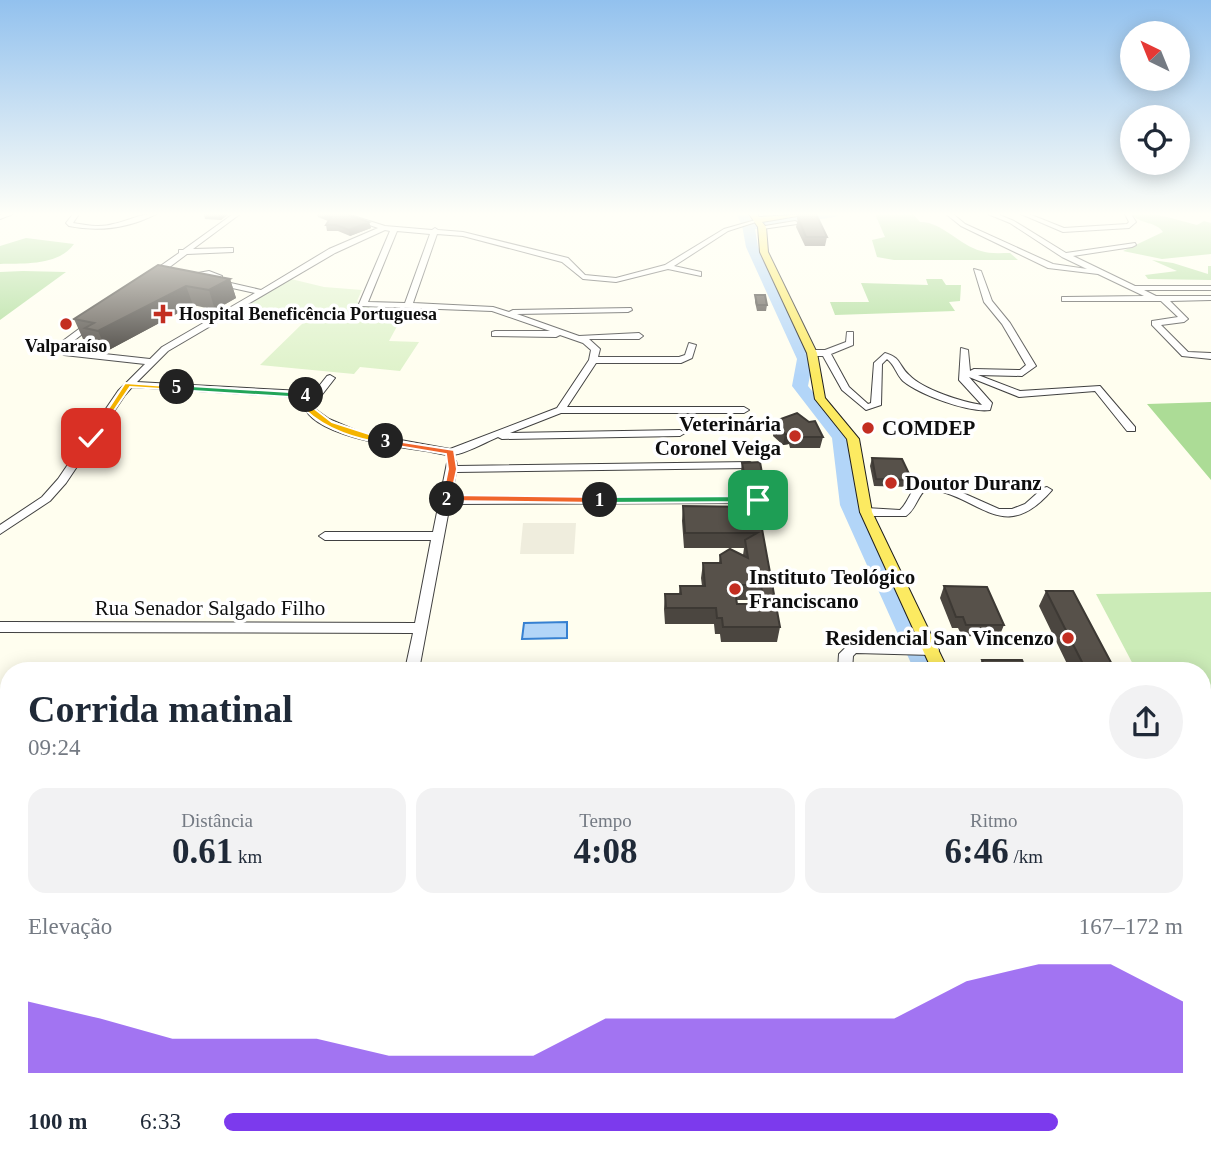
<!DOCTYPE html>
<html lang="pt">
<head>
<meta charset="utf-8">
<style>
  :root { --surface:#fff; --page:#f2f2f3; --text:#1f2937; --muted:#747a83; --accent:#7c3aed }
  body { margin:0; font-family:"Times New Roman",serif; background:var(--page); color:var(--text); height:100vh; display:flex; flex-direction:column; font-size:26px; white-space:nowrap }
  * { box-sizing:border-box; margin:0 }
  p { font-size:23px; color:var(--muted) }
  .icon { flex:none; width:38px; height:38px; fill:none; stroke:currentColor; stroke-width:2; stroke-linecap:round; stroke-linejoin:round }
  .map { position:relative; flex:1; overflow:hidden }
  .sheet { position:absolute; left:0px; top:662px; width:1211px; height:500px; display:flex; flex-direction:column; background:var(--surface); border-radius:28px 28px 0 0; box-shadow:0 4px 18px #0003 }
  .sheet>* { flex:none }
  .needle { width:46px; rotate:317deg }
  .controls { position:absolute; left:1120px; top:21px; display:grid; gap:14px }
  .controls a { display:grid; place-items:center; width:70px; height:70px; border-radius:50%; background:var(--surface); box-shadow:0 4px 18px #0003; font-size:35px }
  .pin { position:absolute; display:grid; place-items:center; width:60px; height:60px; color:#fff; margin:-30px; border-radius:14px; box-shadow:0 4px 10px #0006 }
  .km { position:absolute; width:35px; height:35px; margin:-18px; border-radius:50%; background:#222; color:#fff; font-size:19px; line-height:35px; text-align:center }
  .round { display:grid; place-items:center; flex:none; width:74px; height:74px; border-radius:37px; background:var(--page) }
  .head { display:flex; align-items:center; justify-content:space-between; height:119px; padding:0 28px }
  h1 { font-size:38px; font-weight:700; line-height:52px }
  .metrics { display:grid; grid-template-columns:repeat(3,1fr); gap:10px; height:119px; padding:7px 28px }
  .metrics div { display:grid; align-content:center; border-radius:18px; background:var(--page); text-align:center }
  .metrics b { font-size:35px; font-weight:700 }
  .metrics small { font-size:19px; font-weight:400 }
  .metrics p { font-size:19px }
  .chart { height:196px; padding:14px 28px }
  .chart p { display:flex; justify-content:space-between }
  .chart svg { width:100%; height:126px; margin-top:7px; fill:var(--accent); opacity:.7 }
  ul { padding:0 28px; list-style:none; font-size:23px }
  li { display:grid; grid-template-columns:112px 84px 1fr; align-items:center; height:52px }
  li i { height:18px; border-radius:9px; background:var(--accent) }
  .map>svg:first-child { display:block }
  .green { fill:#cbebb7 }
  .forest { fill:#acdc96 }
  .pitch { fill:#def2c9 }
  .plaza { fill:#efeddd }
  .water { fill:#b2d5f8; stroke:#3680d1; stroke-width:2 }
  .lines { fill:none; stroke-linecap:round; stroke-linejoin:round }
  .river { fill:#b2d5f8; fill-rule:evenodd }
  .minor-casing { stroke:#414141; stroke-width:2 }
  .major-casing { stroke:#1f1f1f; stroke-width:2 }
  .minor { fill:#fff; fill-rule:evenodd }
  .major { fill:#fcea61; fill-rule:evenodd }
  .wall { fill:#4b4640; fill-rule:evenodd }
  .shaded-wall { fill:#3d3934 }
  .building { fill:#57514a; stroke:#3d3934; stroke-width:2; fill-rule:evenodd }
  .split-1 { fill:#22a559; stroke:#fff; stroke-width:2 }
  .split-2 { fill:#f0652b; stroke:#fff; stroke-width:2 }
  .split-3 { fill:#f0652b; stroke:#fff; stroke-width:2 }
  .split-4 { fill:#f5b400; stroke:#fff; stroke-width:2 }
  .split-5 { fill:#22a559; stroke:#fff; stroke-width:2 }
  .split-6 { fill:#f5b400; stroke:#fff; stroke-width:2 }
  .poi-dot { fill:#c32e21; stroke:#fff; stroke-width:2.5 }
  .labels { text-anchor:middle; stroke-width:7; stroke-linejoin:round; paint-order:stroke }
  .far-poi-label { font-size:18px; font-weight:bold; fill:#0e0e0e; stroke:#fff; text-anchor:start }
  .poi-label { font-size:21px; font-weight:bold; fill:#0e0e0e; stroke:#fff; text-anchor:start }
  .street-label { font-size:21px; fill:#0e0e0e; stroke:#fff }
</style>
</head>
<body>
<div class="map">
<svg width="1211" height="1162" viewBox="0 0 1211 1162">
  <rect width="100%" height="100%" fill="#fffeef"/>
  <path class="green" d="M 1211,592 L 1211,806 L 1202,827 L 1202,670 L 1136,670 L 1096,594 Z"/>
  <path class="forest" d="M 875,214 L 913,214 L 920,222 C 941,221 959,245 981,251 C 989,254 1001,253 1010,253 L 1018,260 L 894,260 L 877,257 L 872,240 L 885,237 Z
    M 1136,214 L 1156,214 L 1197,225 L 1204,221 L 1211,223 L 1211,254 L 1162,259 L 1123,251 L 1163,232 C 1157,222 1141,224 1132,215 Z
    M 26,238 L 74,244 C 58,266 25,263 0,264 L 0,246 Z
    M 1152,260 L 1173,263 L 1208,274 L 1208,266 L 1211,266 L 1211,280 L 1148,279 L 1145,275 L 1177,271 Z
    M 23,271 L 66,272 L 0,320 L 0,272 Z
    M 926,279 L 942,279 L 946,285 L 961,285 L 960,301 L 949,302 L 955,311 L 835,315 L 830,302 L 869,302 L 861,283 L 928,285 Z
    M 1211,402 L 1211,480 L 1147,404 Z
    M 444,1153 L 869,1153 L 870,1162 L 441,1162 Z"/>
  <path class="pitch" d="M 291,279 L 324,287 L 362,290 L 357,301 L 363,307 L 407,308 L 389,341 L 419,342 L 400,371 L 360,367 L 354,374 L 260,365 L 303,323 L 242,308 Z"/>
  <path class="plaza" d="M 523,523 L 576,523 L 574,554 L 520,554 Z"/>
  <path class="water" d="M 567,622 L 567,638 L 522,639 L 524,623 Z"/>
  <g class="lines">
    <path class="river" d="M 736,214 L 748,214 L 752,222 L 811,214 L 841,214 L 835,217 L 755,229 L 758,247 L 813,359 L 808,386 L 850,438 L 860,505 L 938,670 L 914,670 L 840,505 L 832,438 L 792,386 L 797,359 L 746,247 L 742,225 Z
      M 1088,1153 L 1124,1153 L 1127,1162 L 1091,1162 Z"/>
    <g class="minor-casing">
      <path id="minor" d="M 3,214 L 13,214 L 0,219 L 0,215 Z
        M 73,214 L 79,214 L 73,223 C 86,225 100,228 113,224 C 128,221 141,213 156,214 C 129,228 99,232 69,226 L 66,223 Z
        M 233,214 L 240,214 L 193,249 L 230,248 L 233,248 L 233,252 L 187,254 L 155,278 L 149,278 L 149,274 L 179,253 L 179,250 L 183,250 Z
        M 338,214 L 347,214 L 385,226 L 432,230 L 435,228 L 438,230 L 463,232 L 568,258 L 585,275 L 616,278 L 665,265 L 724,229 L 759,219 L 759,221 L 728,231 L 674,266 L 701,272 L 701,276 L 668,269 L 616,282 L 583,279 L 562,262 L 463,236 L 437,234 L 413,303 L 493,307 L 509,312 L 513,310 L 631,308 L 632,310 L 628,312 L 517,314 L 579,336 L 639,333 L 643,336 L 639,339 L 589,339 L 600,349 L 598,357 L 679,357 L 685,355 L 689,343 L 696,345 L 692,358 L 681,363 L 596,363 L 567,407 L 744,407 L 749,410 L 744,413 L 561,413 L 510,433 L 680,430 L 685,433 L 680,436 L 502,439 L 498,437 C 484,443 467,453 453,455 C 445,456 434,452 426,451 C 399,447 311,436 304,405 L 308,400 L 300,397 L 132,387 L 125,395 L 66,483 L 50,501 L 0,534 L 0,525 L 42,497 L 58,479 L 118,391 L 145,364 L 64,355 L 60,352 L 60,343 L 91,320 L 94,321 L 94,325 L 67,346 L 68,350 L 150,359 L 162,347 L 255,293 L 214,284 L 215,279 L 208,275 L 190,279 L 187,279 L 187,275 L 209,271 L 222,276 L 222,281 L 261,290 L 329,249 L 378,228 ZM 385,230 L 390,231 L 359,304 L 360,306 L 492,311 L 550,331 L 495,331 L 492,332 L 492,336 L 556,337 L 560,335 L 583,343 L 591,350 L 589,360 L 557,408 L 450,449 L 362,433 L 329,419 L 315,409 L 314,405 L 335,378 L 330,375 L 327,376 L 312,395 L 302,391 L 137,382 L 168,351 L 335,253 ZM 397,231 L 430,234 L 405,303 L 368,302 Z
        M 946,214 L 953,214 L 965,224 L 1053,264 L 1087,269 L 1062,257 L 1010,223 L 988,214 L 997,214 L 1014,221 L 1066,253 L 1135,243 L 1136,245 L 1132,247 L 1073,256 L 1135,286 L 1211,286 L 1211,290 L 1144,290 L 1156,296 L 1211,296 L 1211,300 L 1170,301 L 1188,319 L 1184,322 L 1161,325 L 1188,352 L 1211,353 L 1211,359 L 1182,356 L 1152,325 L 1152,321 L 1178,317 L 1161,301 L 1062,301 L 1062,297 L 1065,297 L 1144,296 L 1098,274 L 1048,268 L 961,226 Z
        M 1021,214 L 1029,214 L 1064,228 L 1127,224 L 1129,222 L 1125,214 L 1131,214 L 1136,222 L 1129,228 L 1063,232 Z
        M 795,221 L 797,222 L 797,224 L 762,229 L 759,227 Z
        M 974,269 L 981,271 L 992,301 L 1010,323 L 1036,366 L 1022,376 L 978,375 L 1020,391 L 1100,386 L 1135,427 L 1135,431 L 1127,431 L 1095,391 L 1019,397 L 969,377 L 992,403 L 990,410 C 969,413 920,395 903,381 C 896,374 895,365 887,359 L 882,364 L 881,405 L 866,410 L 842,390 L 823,356 L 812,356 L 808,353 L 812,350 L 825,350 L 846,342 L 847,332 L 853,332 L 853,345 L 831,354 L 849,387 L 868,404 L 871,403 L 874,363 L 885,353 C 902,358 898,365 909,375 C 923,390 963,402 982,405 L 959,380 L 961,348 L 968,350 L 970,371 L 974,369 L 1020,370 L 1026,365 L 1002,324 L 984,302 Z
        M 452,460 L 456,461 L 457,466 L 750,462 L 755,465 L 750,468 L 456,472 L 451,498 L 758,497 L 764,500 L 758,503 L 450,504 L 419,670 L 405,670 L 413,633 L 0,632 L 0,622 L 415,623 L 431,540 L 325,540 L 319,536 L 325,532 L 433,532 L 447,463 Z
        M 924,483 L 945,485 L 999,509 L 1012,509 L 1025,504 L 1043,488 L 1047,487 L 1052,490 C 1002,548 979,493 926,489 C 917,497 916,509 906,516 L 866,516 L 860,512 L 866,508 L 900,510 C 910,501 909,488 924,483 Z
        M 853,643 L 932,645 L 937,647 L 939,650 L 937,653 L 932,655 L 856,653 L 853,656 L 852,670 L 838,670 L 839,654 L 848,645 Z
        M 40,1153 L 60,1153 L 57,1162 L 37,1162 Z
        M 242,1153 L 264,1153 L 260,1162 L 238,1162 Z
        M 406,1153 L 426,1153 L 423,1162 L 403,1162 Z"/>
    </g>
    <g class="major-casing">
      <path id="major" d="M 749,214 L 757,214 L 759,217 L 809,214 L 762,222 L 766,227 L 768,252 L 817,353 L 825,398 L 859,439 L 872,512 L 948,670 L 932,670 L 860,512 L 847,439 L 815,399 L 807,353 L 760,252 L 758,227 Z
        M 1118,1153 L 1142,1153 L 1145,1162 L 1121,1162 Z"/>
    </g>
    <use href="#minor" class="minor"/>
    <use href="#major" class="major"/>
  </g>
  <path class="wall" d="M 204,214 L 229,214 L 221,220 L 205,219 Z
    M 317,214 L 346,214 L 369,222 L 371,228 L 350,236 L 338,231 L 327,231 L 326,225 L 328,221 L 318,217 Z
    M 798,218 L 827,237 L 825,246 L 805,246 L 796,227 Z
    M 158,265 L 230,279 L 236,298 L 215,310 L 193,305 L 107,351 L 93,348 L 90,340 L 83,339 L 74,319 Z
    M 755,295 L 767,305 L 766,311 L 757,311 L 755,302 Z
    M 775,421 L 823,437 L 820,448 L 790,448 L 789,444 L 783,445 L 773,436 Z
    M 872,458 L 912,480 L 910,487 L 874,486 L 870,466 Z
    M 742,463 L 762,473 L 761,480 L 743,480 L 741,471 Z
    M 683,506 L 758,507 L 780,627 L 777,642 L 721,642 L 720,634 L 715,634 L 714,624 L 665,624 L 664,609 L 665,594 L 679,594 L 680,586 L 702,586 L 701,578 L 703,563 L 719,563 L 720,555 L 743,555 L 744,548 L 684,548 L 682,521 ZM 736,600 L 758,600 L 759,604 L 737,604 Z
    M 944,586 L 1004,625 L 999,637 L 962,636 L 958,628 L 952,628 L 940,598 Z
    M 1046,591 L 1115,670 L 1070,670 L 1039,606 Z
    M 982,660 L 1026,670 L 977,670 Z
    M 960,1153 L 1084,1153 L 1087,1162 L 955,1162 L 954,1159 Z"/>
  <path class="shaded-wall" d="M 219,214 L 229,214 L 221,220 Z
    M 369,222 L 371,228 L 350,236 L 349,230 Z
    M 230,279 L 236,298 L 215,310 L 209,290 Z
    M 186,286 L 193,305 L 107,351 L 98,331 Z
    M 791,433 L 789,444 L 783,445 L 785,434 Z"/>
  <path class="building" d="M 323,214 L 346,214 L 369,222 L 349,230 L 336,225 L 326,225 L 331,217 Z
    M 799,214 L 816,214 L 827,237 L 806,237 L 798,218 Z
    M 158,265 L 230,279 L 209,290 L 186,286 L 98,331 L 85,328 L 94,323 L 74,319 Z
    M 755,295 L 765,295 L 767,305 L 757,305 Z
    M 797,413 L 809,422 L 815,421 L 823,437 L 792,437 L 791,433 L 785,434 L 775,425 L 779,424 L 775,421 Z
    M 872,458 L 902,459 L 912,480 L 876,479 Z
    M 760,462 L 762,473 L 744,473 L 742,463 Z
    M 683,506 L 758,507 L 780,627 L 723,627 L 722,618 L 717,618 L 716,608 L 666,608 L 665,594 L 681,594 L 680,586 L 705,586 L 703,563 L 721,563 L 720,555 L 730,549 L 748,558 L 745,540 L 757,533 L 685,533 ZM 734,585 L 761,585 L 764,604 L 737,604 Z
    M 944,586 L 987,587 L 1004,625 L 966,625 L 963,617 L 956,617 Z
    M 1046,591 L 1073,591 L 1115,670 L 1086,670 Z
    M 982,660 L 1022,660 L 1026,670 L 986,670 Z
    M 965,1153 L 1084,1153 L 1087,1162 L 968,1162 Z"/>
  <linearGradient id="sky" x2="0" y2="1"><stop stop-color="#92c1ee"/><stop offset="0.57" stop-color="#fffff8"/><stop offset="1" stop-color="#fffff8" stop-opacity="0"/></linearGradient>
  <rect width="1211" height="376" fill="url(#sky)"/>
  <path class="split-1" d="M 758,496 L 761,497 L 761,502 L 600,503 L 595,500 L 600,497 Z"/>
  <path class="split-2" d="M 447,495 L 600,497 L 606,500 L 600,503 L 443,501 L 442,499 Z"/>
  <path class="split-3" d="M 383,439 L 454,450 L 457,469 L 450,501 L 442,499 L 448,469 L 446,454 L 386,444 Z"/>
  <path class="split-4" d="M 306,393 L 317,397 L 315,409 L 332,422 L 391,441 L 386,444 C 356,439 328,431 305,410 L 309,400 L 301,395 Z"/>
  <path class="split-5" d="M 174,385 L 306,393 L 310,395 L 306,398 L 177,390 Z"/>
  <path class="split-6" d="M 125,383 L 181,387 L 177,390 L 130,387 L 94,440 L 88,440 Z"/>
  <g class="poi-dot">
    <path d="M159.5 303.5h7v7h7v7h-7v7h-7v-7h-7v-7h7z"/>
    <circle cx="66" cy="324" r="7"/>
    <circle cx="868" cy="428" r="7"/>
    <circle cx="795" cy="436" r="7"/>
    <circle cx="891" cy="483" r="7"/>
    <circle cx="735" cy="589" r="7"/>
    <circle cx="1068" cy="638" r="7"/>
  </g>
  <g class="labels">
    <g class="far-poi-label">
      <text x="179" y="320">Hospital Beneficência Portuguesa</text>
      <text x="66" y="352" text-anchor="middle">Valparaíso</text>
    </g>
    <g class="poi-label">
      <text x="781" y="431" text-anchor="end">Veterinária<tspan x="781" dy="24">Coronel Veiga</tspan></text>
      <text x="882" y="435">COMDEP</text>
      <text x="905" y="490">Doutor Duranz</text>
      <text x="749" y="584">Instituto Teológico<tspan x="749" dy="24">Franciscano</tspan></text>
      <text x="1054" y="645" text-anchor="end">Residencial San Vincenzo</text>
    </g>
    <g class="street-label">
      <text x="210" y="615">Rua Senador Salgado Filho</text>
    </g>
  </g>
</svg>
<div class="controls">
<a><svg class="needle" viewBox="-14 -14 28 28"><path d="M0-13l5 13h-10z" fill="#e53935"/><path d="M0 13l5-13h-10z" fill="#747a83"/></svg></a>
<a><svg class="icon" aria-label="locate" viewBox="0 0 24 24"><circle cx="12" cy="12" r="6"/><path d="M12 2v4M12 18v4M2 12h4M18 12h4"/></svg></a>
</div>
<div class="pin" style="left:758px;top:500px;background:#1e9e55"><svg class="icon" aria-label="arrive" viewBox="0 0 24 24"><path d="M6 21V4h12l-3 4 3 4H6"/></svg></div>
<div class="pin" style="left:91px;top:438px;background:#d93025"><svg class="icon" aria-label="check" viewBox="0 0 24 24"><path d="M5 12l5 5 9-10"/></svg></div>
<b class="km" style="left:600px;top:500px">1</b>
<b class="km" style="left:447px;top:499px">2</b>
<b class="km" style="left:386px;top:441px">3</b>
<b class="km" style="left:306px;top:395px">4</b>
<b class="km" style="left:177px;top:387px">5</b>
<section class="sheet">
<div class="head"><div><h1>Corrida matinal</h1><p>09:24</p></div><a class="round"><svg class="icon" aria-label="share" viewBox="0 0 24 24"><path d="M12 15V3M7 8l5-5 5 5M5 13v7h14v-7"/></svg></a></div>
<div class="metrics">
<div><p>Distância</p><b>0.61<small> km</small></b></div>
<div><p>Tempo</p><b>4:08</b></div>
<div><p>Ritmo</p><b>6:46<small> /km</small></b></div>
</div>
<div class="chart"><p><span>Elevação</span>167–172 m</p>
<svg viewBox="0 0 160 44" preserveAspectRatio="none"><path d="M0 44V19L10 25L20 32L30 32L40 32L50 38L60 38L70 38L80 25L90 25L100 25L110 25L120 25L130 12L140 6L150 6L160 19V44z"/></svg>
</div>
<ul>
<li><b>100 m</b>6:33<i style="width:87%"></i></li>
</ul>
</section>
</div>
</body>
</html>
